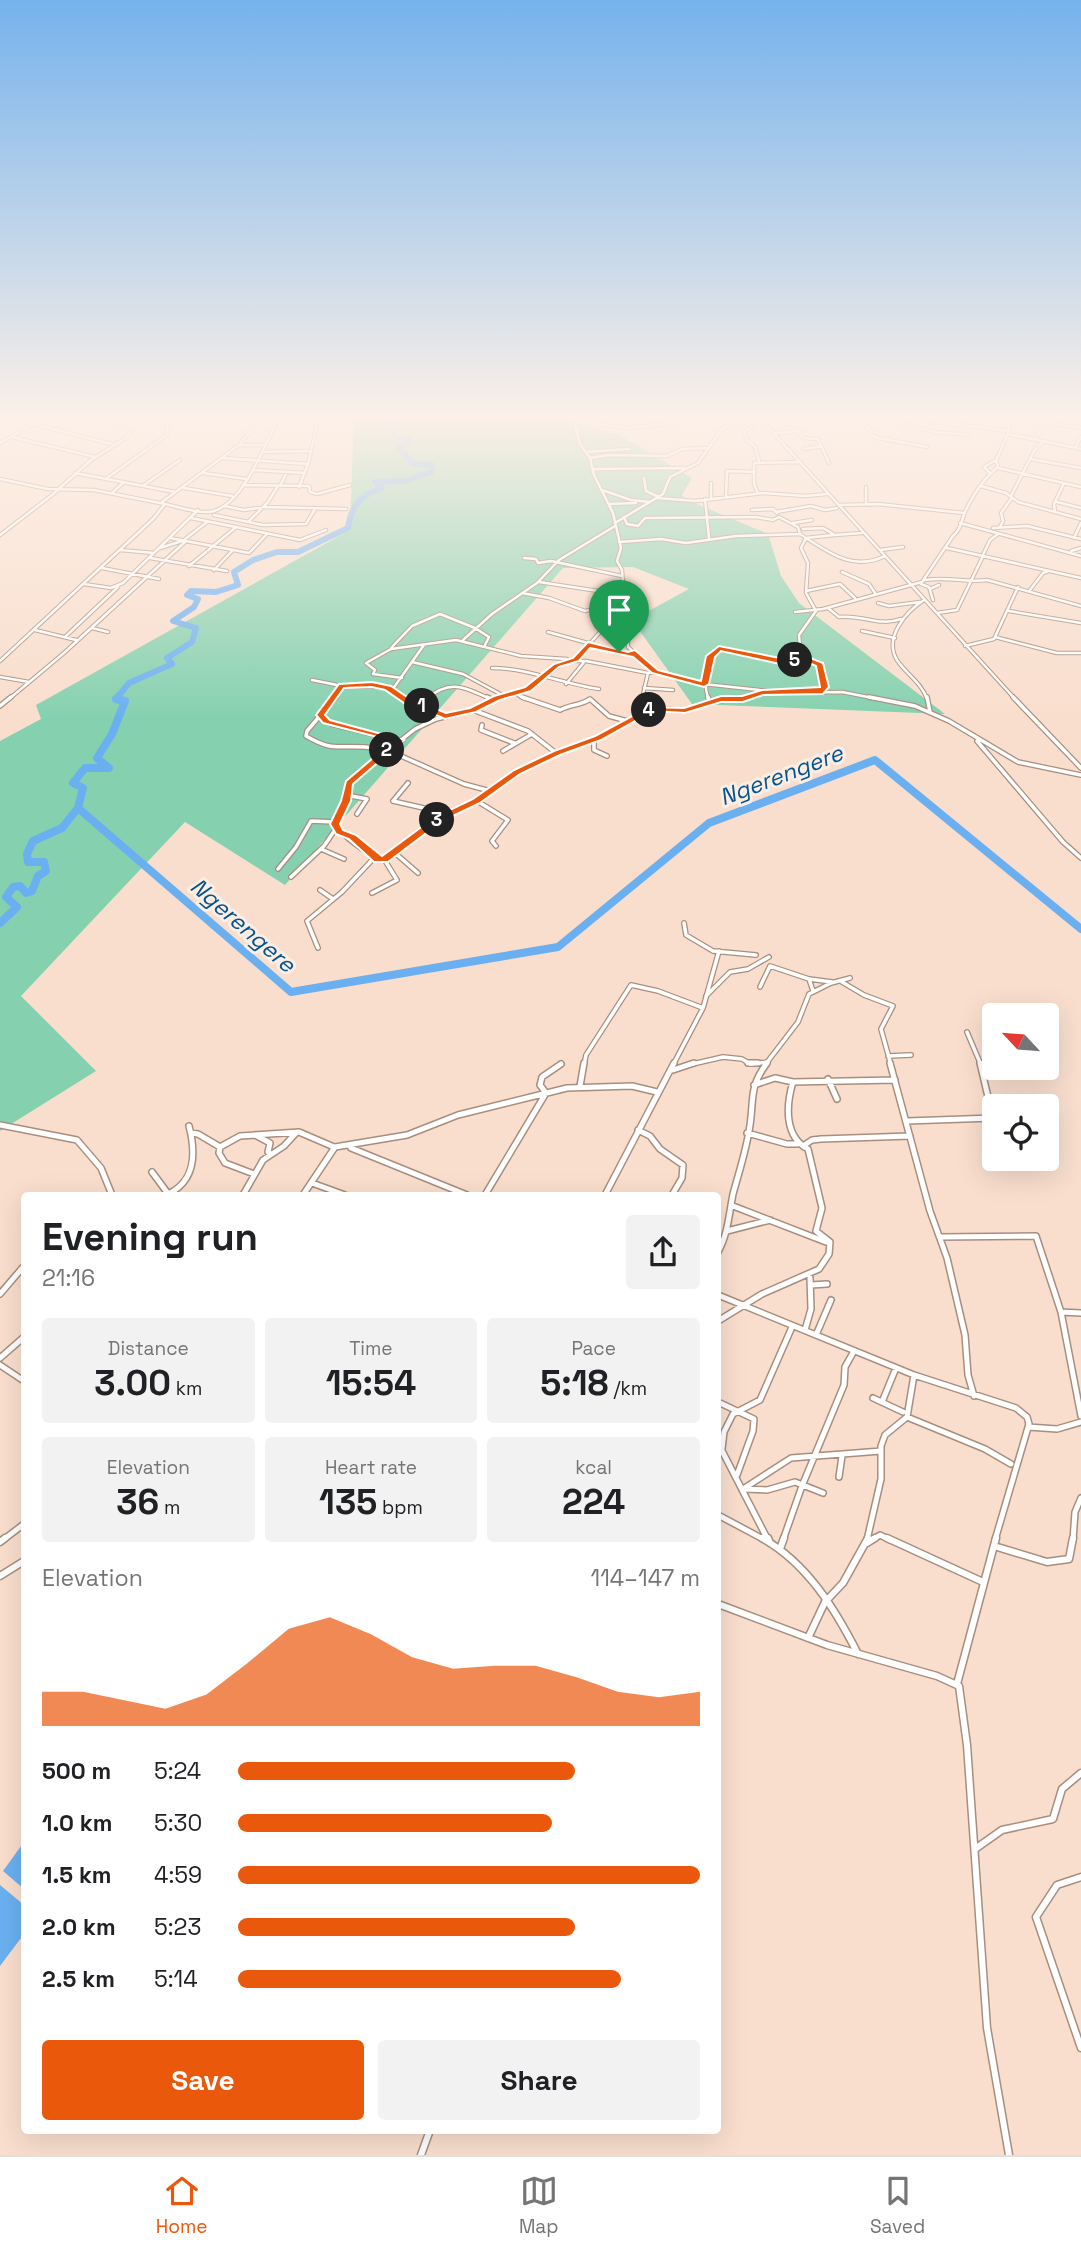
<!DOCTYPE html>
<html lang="en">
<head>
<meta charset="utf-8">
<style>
  :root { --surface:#fff; --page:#f2f2f2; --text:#202124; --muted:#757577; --line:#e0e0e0; --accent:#ea580c }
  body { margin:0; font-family:"Space Grotesk",sans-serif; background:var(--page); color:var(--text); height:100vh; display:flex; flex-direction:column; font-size:26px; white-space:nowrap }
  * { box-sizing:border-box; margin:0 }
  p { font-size:23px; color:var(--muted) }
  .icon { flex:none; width:38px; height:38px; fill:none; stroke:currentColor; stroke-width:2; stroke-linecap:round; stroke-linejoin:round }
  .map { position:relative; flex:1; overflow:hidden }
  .drawer { position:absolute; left:21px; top:1192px; width:700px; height:942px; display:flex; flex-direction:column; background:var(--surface); border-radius:7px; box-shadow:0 7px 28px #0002 }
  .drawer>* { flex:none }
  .needle { width:46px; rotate:296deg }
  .fabs { position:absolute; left:982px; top:1003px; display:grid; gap:14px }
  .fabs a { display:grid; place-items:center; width:77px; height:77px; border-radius:7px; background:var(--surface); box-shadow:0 7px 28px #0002; font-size:35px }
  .pin { position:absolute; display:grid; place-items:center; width:60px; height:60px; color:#fff; margin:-72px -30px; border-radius:50% 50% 50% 0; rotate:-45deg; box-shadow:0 0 7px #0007 }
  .pin .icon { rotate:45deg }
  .km { position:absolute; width:35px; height:35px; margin:-18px; border-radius:50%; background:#222; color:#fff; font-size:19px; line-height:35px; text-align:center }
  .round { display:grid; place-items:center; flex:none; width:74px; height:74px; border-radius:7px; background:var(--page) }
  .head { display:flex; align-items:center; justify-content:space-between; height:119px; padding:0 21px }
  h1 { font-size:38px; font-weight:700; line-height:52px }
  .stats { display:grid; grid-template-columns:repeat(3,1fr); gap:10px; height:119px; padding:7px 21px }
  .stats div { display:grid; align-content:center; border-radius:7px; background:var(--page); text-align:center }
  .stats b { font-size:35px; font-weight:700 }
  .stats small { font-size:19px; font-weight:400 }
  .stats p { font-size:19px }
  .chart { height:196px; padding:14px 21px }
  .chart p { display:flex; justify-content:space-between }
  .chart svg { width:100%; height:126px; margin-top:7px; fill:var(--accent); opacity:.7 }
  .primary-button { display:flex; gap:14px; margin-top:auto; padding:14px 21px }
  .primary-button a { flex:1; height:80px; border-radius:7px; background:var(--accent); color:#fff; font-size:28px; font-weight:700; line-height:80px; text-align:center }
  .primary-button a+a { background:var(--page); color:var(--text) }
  ul { padding:0 21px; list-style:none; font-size:23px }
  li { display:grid; grid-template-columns:112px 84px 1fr; align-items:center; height:52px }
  li i { height:18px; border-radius:9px; background:var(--accent) }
  .dock { display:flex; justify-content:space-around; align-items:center; height:98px; border-top:2px solid var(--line); background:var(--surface); font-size:19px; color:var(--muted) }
  .dock a { display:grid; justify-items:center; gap:4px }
  .dock .current { color:var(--accent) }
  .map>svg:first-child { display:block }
  .green { fill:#85d1af }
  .water { fill:#6ab0f1 }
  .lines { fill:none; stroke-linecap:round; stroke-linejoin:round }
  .river-far1 { stroke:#6ab0f1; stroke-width:6 }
  .river { stroke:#6ab0f1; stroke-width:8 }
  .minor-far3-casing { stroke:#a78e7e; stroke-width:4.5 }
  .minor-far2-casing { stroke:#a78e7e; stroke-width:6 }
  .minor-far1-casing { stroke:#a78e7e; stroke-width:8 }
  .minor-casing { stroke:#a78e7e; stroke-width:9 }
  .minor-far3 { stroke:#fff; stroke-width:2.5 }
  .minor-far2 { stroke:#fff; stroke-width:3.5 }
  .minor-far1 { stroke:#fff; stroke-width:5 }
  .minor { stroke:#fff; stroke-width:6 }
  .route { fill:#ea580c; stroke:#fff; stroke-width:2; fill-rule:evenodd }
  .labels { text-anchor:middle; stroke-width:6; stroke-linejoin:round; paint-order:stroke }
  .water-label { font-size:23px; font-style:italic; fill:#00558f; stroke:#feede3 }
</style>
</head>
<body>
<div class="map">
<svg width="1081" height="2155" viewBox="0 0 1081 2155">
  <rect width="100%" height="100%" fill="#f9decd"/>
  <path class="green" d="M 354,416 L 552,416 L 621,436 L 692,478 L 682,495 L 685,499 L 768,534 L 781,576 L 799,603 L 945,714 L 692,704 L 632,620 L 689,589 L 633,567 L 563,568 L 285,885 L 185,822 L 21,996 L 96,1071 L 0,1131 L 0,741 L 41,719 L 36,705 L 350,530 Z"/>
  <path class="water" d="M 24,1842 L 24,1889 L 3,1871 Z
    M 0,1885 L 24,1905 L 24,1934 L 0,1966 Z"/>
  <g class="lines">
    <path class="river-far1" d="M 116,699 L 129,683 L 172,664 L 167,658 L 192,642 L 196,628 L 173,621 L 194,607 L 198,599 L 187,595 L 191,591 L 216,592 L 238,585 L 234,572 L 253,560 L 277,552 L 298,552 L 348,528 C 351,506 360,495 382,488 L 375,482 L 405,481 L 431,472 L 432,465 L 413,464 L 399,448 L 410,440 L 397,437 L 393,427 L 402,417 L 424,416"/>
    <path class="river" d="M 118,697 L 116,699 L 125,701 L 112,734 L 97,758 L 109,768 L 85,768 L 73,783 L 83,788 L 78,808 L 291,992 L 558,947 L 709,823 L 875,760 L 1081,929
      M 0,923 L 17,907 L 6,897 L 13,887 L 20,886 L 26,893 L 32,891 L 38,876 L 46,871 L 44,862 L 28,862 L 27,854 L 33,841 L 62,828 L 78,808"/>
    <g class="minor-far3-casing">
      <path id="minor-far3" d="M 22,416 L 35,421 L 34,424 L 115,445
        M 255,416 L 277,419
        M 573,416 L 580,444 L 590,458 L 594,475 L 613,513 L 621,548 L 617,561 L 622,570 L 628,647 L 655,672 L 704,684 L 786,693 L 842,692 L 878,699
        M 758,416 L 1015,699
        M 784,416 L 799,431
        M 890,416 L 1009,431
        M 1037,416 L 1046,423 L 1081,428
        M 894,417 L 897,423 L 935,432 L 969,435
        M 865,419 L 865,425 L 872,432 L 871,435 L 878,438 L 927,447
        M 1007,420 L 1025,419
        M 577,422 L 629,428 L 709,419 L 712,417 L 710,416
        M 123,425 L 133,416
        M 730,426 L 744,431 L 747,440 L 755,447 L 759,461
        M 745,431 L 752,427
        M 776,433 L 798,431 L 803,438 L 818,439 L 829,463
        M 1008,434 L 1081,449
        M 12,437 L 95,457
        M 1036,438 L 1044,422
        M 0,443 L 47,416
        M 240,444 L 261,417
        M 1075,448 L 1081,437
        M 804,449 L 822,446
        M 262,452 L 310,451
        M 586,452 L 630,449
        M 222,458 L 308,464
        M 590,458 L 609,455 L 667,456 L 682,449 L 709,448
        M 1030,459 L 1081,468
        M 998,468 L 1081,487
        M 592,469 L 685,468
        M 253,470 L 305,473
        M 75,473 L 175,492
        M 203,473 L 246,479
        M 990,473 L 984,467 L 996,460
        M 107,478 L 167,435 L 168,423 L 158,416
        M 644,478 L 646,491 L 659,497
        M 0,479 L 48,489 L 94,490 L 165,504 L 153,519 L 0,661
        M 711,483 L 711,499
        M 144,485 L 180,460
        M 243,485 L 309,486 L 310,492 L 317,494 L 350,485
        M 280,486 L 287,472
        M 981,486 L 1006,493 L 1018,502 L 1081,519
        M 299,487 L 308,464 L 319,416
        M 866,487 L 866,503 L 870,505
        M 184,488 L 232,496
        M 602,490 L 631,500 L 650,502
        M 112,493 L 124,482
        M 758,493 L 754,484 L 754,463 L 800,462
        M 726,496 L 727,471 L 755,472
        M 1011,496 L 1034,451 L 1042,443
        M 657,498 L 696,501 L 763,493 L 805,496 L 827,494
        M 705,499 L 709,538
        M 162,502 L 239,445 L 265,445
        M 1057,502 L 1081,508
        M 165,504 C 179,507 194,513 209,512 C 242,509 266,442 279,416
        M 609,504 L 636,503
        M 839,505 L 878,504 L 964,513
        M 224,506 L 244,510 L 265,507 L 346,509
        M 752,510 L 773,509 L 777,513
        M 776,512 L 811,506 L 825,510 L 837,508
        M 1055,512 L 1054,504 L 1064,483
        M 214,515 L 263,525 L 306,524 L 315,509
        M 624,517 L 627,524 L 638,526 L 645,518 L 756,517 L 773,520 L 779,517 L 798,527 L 800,534 L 806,538 L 801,548 L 808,563 L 806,593 L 816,611 L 799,635 L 801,659
        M 191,518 L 300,540 L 326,530
        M 248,522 L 268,502 L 278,486
        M 615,523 L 663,494 L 670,477 L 698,463 L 721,430 L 731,424 L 730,416
        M 793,523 L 812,520
        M 960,523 L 1081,556
        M 1000,527 L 1003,521 L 1001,513 L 1011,499
        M 993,528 L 1027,526 L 1081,539
        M 803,529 L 823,528 L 835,535 L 862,533
        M 0,535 L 52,495 L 91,460 L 126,438 L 131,431 L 122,425 L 84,416
        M 170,538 L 249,553 L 267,534
        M 806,538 C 831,554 854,571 885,556
        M 806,538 L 834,535
        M 1074,538 L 1081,523
        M 184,540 L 207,522
        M 619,542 L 661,539 L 686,543 L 736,536 L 800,534
        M 160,548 L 182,541
        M 947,548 L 1081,578
        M 120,550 L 154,553
        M 880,550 L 903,547
        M 1071,551 L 1081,548
        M 983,555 L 990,540 L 998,534
        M 150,558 L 227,571
        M 524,558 L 536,559 L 538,563 L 551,561 L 622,576
        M 189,566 L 235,528
        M 102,568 L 159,579
        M 214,570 L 232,551
        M 842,572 L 869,584 L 875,593
        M 925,580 C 946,576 966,583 987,580 L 1081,606
        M 539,582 L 618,594 L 623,598
        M 84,584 L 111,588 L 123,583 L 198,510
        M 921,584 L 929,587 L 933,600
        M 930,589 L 939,585
        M 1030,590 L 1043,573 L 1049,571
        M 806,591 L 840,584 L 855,598
        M 522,593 L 549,598 L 585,611 L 595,609 L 612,616
        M 924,600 C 907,611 883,637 897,660 C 906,674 921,682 927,699
        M 878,603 L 889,606 L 920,602
        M 828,608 L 839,617 C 863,614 878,627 901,619
        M 1009,611 L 1081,623
        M 795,612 L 823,609 L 922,582 L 953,536 C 961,529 961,522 965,512 C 973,495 984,478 998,467 L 996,461 L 1009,431 L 1007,416
        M 937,613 L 957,610 L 983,556
        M 92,628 L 108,632
        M 35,630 L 76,640
        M 862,631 L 895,638
        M 548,632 L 631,655 L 632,652
        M 65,637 L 118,587
        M 995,637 L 1057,653 L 1081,653
        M 463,640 L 492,614 L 537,583 L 559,560 L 615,526
        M 965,646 L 994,639 L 1018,587
        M 391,648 L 412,626 L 440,614 L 475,628 L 489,637 L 485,645
        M 576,659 L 624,605
        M 412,662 L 463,674 L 504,696
        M 492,668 C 528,668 563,684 599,689
        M 648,673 L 655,672
        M 0,677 L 29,682
        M 402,678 L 373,674 L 375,670 L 366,663 L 391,649 L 456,640 L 521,656 L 567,659
        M 312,680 L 342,686 L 393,687
        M 566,684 L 585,661
        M 644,688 L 673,690
        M 516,694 L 525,699
        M 9,699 L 64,653 L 186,541
        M 334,699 L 342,686
        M 402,699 L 392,690 L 424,645
        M 427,699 C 449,679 465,687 490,699
        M 495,699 L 528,689 L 566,661 L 586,661 L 648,673
        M 642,699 L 648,673
        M 708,699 C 703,680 705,660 722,648 L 780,661 L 804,659 L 817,662 L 822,675 L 823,691
        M 743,699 L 760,693"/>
    </g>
    <g class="minor-far2-casing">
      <path id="minor-far2" d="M 336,697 L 307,731 L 306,736 C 334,752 336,745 365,747 C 375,748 382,753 392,752 L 464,784 L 490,791
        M 400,697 L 445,716
        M 487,697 L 493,700
        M 500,697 L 473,710 L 436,719 L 415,729 L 352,779 L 335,824 C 341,835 371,858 384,859 L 439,819 L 477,801 L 517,773 L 557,753 L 598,738 L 635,717 L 642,697
        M 522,697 L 560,710 C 571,704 580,706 590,699 L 609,716 L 627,721
        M 708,697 L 709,702
        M 869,697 L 915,706 L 949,721 L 1018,762 L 1081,775
        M 927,697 L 930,712
        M 1013,697 L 1081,768
        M 421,705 L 429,697
        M 0,706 L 11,697
        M 473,710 L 528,731 L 556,753
        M 320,715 L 331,724 L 398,740
        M 638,715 L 654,708 L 685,711 L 709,702 L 748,697
        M 482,725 L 481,730 L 514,743
        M 594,741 L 594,750 L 607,756
        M 977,741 L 1063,842 L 1081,858
        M 503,751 L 532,734
        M 408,783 L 393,801 L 450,814
        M 346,795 L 367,799 L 357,814
        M 477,801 L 508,820 L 492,841 L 496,846
        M 321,849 L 344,859
        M 395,853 L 418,873
        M 278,869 L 296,847 L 311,821 L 335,822
        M 291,877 L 324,846 L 337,827
        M 320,890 L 333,899
        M 372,893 L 397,880 L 384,859
        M 684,923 L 686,935 L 713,951 L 756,955
        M 318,948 L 307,921 L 342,892 L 374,858
        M 809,979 L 832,982
        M 842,982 L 864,995 L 893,1006 L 881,1029 L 891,1065
        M 760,987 L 770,966 L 809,979 L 813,991
        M 706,996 L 730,972 L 748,969 L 769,957
        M 967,1032 L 981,1065
        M 888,1056 L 911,1055
        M 584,1065 L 586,1055 L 631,985 L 658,991 L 703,1008
        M 673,1065 L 703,1008 L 719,951
        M 688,1065 L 723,1057 L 742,1059 L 750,1064 L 768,1062
        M 765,1065 L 798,1022 L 809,994 L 831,983 L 850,978"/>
    </g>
    <g class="minor-far1-casing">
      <path id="minor-far1" d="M 748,1063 L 758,1063
        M 890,1063 L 930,1211 L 947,1258 L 965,1335 L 968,1375 L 974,1396
        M 673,1070 L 694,1063
        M 828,1079 L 837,1099
        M 754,1085 L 775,1078 L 793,1082 L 895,1080
        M 580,1086 L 584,1063
        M 907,1121 L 993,1118 L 980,1063
        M 0,1125 L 77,1140 L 101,1168 L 112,1195
        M 638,1130 L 650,1136 L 660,1149 L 683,1165 L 682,1178 L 672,1195
        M 191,1133 L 198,1134 L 220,1147
        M 747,1133 L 787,1144 L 797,1144
        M 255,1135 L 270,1143 L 268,1152 L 271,1154
        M 803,1146 L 812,1140 L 821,1139 L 910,1136
        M 351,1148 L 467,1195
        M 152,1172 L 169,1195
        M 254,1174 L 225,1163 L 219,1153 L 220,1147 L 240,1136 L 299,1132 L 334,1147
        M 312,1183 L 345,1195
        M 168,1194 C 196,1181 196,1153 189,1126
        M 243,1195 L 263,1160 L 284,1146 L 296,1133
        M 303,1195 L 335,1147 L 407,1135 L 458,1115 L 567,1088 L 632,1086 L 657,1092
        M 485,1195 L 546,1093 L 540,1085 L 542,1077 L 561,1064
        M 605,1195 L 674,1063
        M 733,1206 L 826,1242
        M 727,1231 L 770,1220
        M 940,1237 L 1036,1236 L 1061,1312 L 1081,1416
        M 718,1252 C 728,1234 729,1214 733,1194 C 739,1172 747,1148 750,1125 C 754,1098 749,1087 767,1063
        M 811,1285 L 827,1284
        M 0,1294 L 24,1266
        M 718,1295 L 914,1375 L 1016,1408 L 1027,1417 L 1029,1424 L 995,1540
        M 1061,1312 L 1081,1313
        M 718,1321 L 762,1294 L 819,1269 L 829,1254 L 830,1242 L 816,1231 L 822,1208 L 808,1149 C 784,1137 786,1105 793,1082
        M 805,1330 L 811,1309 L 810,1278
        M 816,1335 L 831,1300
        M 0,1358 L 24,1337
        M 0,1365 L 24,1381
        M 873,1398 L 903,1412
        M 718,1402 L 754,1419 L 753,1431 L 737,1475
        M 882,1402 L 896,1368
        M 907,1417 L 985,1449 L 1011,1464
        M 1028,1427 L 1057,1429 L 1081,1422
        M 718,1443 L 768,1540
        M 722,1449 L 724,1432 L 733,1414 L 760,1400 L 792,1327
        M 839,1477 L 842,1456
        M 743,1489 L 791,1458 L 881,1451
        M 744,1489 L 767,1490 L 795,1482 L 823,1493
        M 718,1515 L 765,1540
        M 3,1540 L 24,1524
        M 783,1540 L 802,1486 L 844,1385 L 845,1367 L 854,1351
        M 867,1540 L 881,1479 L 881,1446 L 885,1435 L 907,1417 L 914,1375
        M 872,1540 L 880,1535 L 890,1540
        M 1073,1540 L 1075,1512 L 1081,1498"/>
    </g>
    <g class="minor-casing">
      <path id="minor" d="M 762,1538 C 807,1563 835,1609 858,1654
        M 768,1538 L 770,1543
        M 887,1538 L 983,1582
        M 0,1542 L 5,1538
        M 867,1543 L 875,1538
        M 994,1546 L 1047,1562 L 1069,1559 L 1073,1538
        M 780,1549 L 784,1538
        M 0,1576 L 24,1561
        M 718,1604 L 827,1645 L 937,1676 L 959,1686 L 967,1745 L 987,2028 L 1009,2155
        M 808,1638 L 825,1602 L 843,1583 L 868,1538
        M 957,1684 L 996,1538
        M 975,1849 L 1002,1830 L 1053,1819 L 1062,1789 L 1081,1773
        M 1081,1877 L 1057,1885 L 1036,1917 L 1081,2048
        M 421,2155 L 430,2130"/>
    </g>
    <use href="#minor-far3" class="minor-far3"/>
    <use href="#minor-far2" class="minor-far2"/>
    <use href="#minor-far1" class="minor-far1"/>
    <use href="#minor" class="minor"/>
  </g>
  <linearGradient id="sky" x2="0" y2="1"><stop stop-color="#75b2ec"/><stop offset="0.58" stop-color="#fcf0e8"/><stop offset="1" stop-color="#fcf0e8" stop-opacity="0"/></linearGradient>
  <rect width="1081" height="718" fill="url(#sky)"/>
  <path class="route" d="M 588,642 L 628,652 L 635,650 L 658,670 L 701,681 L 706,656 L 719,646 L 780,658 L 808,657 L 823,663 L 829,687 L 823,694 L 763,695 L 743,702 L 721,702 L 685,713 L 653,711 L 601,740 L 560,755 L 520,774 L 480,803 L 442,821 L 388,862 L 374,862 L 349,839 L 336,834 L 330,824 L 341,801 L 346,781 L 393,741 L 323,723 L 316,715 L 339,684 L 372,682 L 391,686 L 416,703 L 424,704 L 446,713 L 470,708 L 494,696 L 525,687 L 554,664 L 573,658 ZM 590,648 L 633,657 L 652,673 L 704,687 L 709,684 L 715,657 L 721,651 L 780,664 L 807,662 L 816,666 L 820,687 L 762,690 L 742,696 L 721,696 L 684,708 L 649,707 L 595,736 L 554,751 L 514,770 L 473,799 L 435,817 L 382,856 L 356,835 L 343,830 L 340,824 L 351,801 L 353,784 L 404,740 L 330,720 L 325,715 L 344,688 L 372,687 L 385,690 L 411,708 L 420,708 L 445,719 L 476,712 L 500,700 L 531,691 L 559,667 L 579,661 Z"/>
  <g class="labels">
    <g class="water-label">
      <text transform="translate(781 775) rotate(-21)" y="8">Ngerengere</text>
      <text transform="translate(243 925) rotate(41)" y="8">Ngerengere</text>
    </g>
  </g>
</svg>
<div class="fabs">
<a><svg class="needle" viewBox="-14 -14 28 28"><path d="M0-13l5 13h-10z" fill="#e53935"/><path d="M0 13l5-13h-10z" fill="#757577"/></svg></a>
<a><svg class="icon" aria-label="locate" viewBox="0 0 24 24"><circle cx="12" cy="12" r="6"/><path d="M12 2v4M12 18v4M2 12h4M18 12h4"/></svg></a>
</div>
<div class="pin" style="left:619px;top:652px;background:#1e9e55"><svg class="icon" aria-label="arrive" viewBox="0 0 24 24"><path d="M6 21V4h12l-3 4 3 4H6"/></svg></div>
<b class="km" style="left:422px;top:706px">1</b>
<b class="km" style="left:387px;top:750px">2</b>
<b class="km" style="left:437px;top:820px">3</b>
<b class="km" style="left:649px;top:710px">4</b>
<b class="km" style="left:795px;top:660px">5</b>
<section class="drawer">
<div class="head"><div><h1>Evening run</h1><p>21:16</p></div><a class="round"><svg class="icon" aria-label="share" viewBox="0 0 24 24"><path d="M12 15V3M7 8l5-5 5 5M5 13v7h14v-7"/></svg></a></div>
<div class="stats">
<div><p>Distance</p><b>3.00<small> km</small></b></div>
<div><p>Time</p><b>15:54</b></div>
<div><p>Pace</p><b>5:18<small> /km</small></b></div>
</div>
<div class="stats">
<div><p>Elevation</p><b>36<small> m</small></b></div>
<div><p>Heart rate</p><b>135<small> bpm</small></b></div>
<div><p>kcal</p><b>224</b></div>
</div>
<div class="chart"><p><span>Elevation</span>114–147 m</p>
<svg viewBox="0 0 160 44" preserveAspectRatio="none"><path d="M0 44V32L10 32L20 35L30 38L40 33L50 22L60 10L70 6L80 12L90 20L100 24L110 23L120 23L130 27L140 32L150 34L160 32V44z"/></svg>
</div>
<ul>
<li><b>500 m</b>5:24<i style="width:73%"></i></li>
<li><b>1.0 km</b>5:30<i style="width:68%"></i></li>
<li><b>1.5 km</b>4:59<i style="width:100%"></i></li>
<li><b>2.0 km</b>5:23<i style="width:73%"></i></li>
<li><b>2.5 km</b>5:14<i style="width:83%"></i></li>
</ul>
<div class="primary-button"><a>Save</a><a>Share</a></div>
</section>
</div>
<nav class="dock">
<a class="current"><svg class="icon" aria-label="home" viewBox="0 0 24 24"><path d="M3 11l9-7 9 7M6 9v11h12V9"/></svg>Home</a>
<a><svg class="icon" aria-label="map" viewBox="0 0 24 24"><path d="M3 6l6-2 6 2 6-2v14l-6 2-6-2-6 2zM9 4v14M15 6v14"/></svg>Map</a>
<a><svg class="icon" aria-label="saved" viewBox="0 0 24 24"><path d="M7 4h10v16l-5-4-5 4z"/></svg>Saved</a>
</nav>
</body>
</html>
